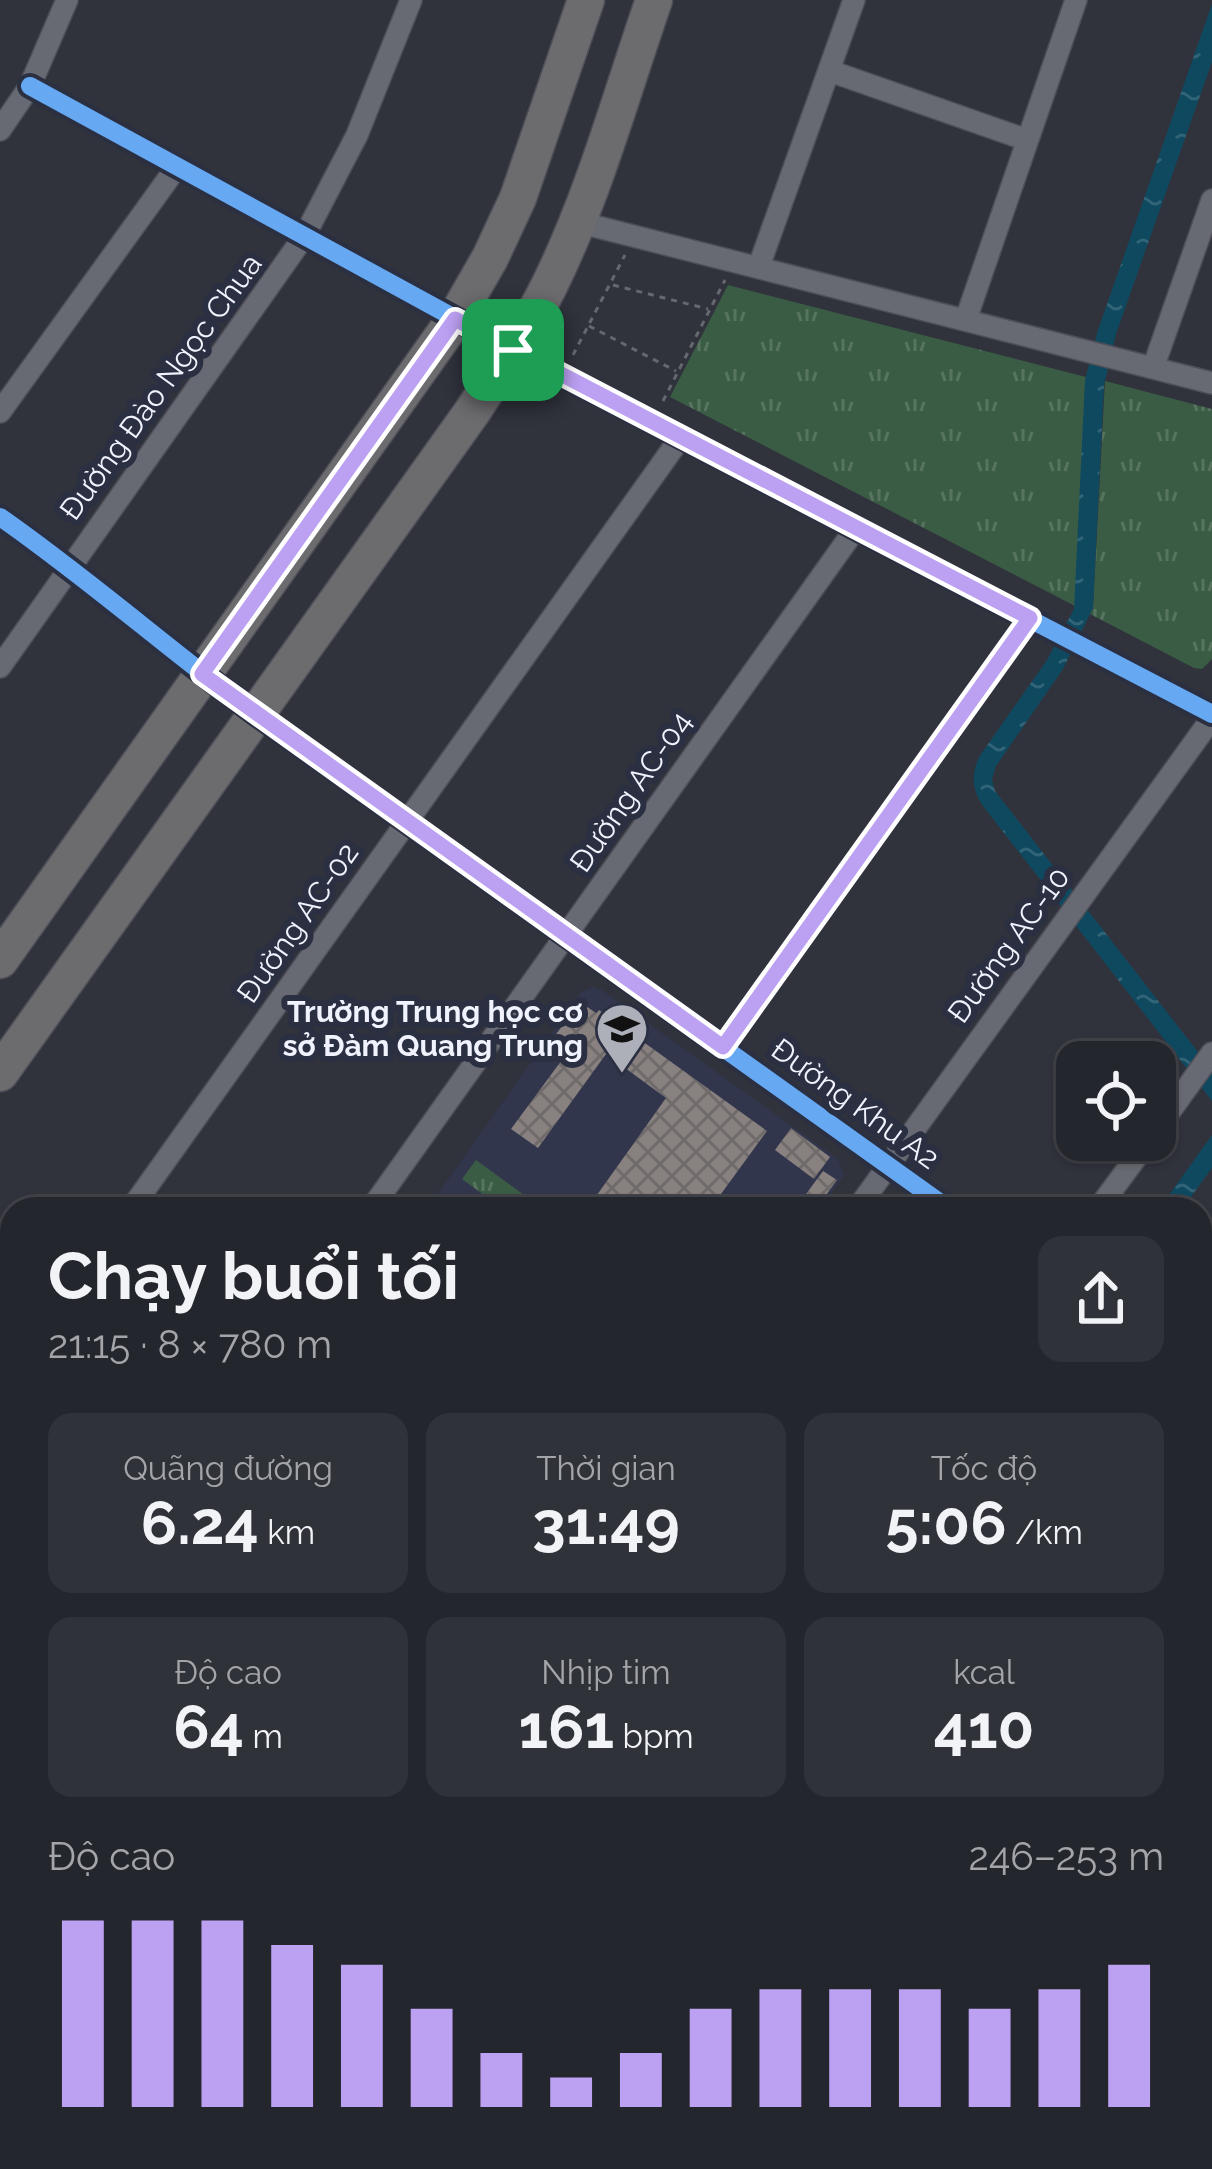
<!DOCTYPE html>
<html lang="vi">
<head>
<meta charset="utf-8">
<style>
  :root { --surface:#24262d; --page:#303239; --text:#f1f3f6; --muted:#a3a5aa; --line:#414349; --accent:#bca0f2 }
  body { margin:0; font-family:Raleway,sans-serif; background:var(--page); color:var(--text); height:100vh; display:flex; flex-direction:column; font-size:45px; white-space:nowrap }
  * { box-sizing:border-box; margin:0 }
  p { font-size:39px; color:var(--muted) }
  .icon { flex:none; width:66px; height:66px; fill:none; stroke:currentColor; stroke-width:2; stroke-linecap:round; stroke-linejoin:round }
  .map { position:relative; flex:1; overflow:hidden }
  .sheet { position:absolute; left:0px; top:1197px; width:1212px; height:972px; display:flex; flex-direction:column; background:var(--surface); border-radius:36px 36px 0 0; box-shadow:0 3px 9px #0004,0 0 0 3px var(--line) }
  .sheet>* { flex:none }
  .controls { position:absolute; left:1056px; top:1041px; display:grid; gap:24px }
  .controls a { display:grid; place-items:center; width:120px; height:120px; border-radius:24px; background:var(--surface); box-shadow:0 3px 9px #0004,0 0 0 3px var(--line); font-size:60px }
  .pin { position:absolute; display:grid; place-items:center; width:102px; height:102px; color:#fff; margin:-51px; border-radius:24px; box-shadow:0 6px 18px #0006 }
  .round { display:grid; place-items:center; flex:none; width:126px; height:126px; border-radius:24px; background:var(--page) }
  .headline { display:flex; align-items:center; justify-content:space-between; height:204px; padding:0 48px }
  h1 { font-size:66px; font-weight:700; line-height:90px }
  .stats { display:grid; grid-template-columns:repeat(3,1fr); gap:18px; height:204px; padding:12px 48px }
  .stats div { display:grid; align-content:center; border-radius:24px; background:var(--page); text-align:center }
  .stats b { font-size:60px; font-weight:700 }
  .stats small { font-size:33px; font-weight:400 }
  .stats p { font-size:33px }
  .chart { height:336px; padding:24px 48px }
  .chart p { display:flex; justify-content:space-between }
  .chart svg { width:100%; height:216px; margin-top:12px; stroke:var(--accent); stroke-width:6 }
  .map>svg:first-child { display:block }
  .built { fill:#32364d }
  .grass { fill:url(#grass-tufts) }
  .park { fill:#3a5c44 }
  .water { fill:url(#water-ripples) }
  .building { fill:url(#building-cross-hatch) }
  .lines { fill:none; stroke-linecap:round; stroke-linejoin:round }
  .minor-casing { stroke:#4d4e57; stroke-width:24 }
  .tertiary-casing { stroke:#4d4e57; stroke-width:30 }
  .primary-casing { stroke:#4d4e57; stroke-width:39 }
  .path { stroke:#66686f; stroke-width:3; stroke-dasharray:6 6; stroke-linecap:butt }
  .minor { stroke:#686a73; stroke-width:21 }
  .tertiary { stroke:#686a73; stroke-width:27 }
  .primary { stroke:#6c6c6f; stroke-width:36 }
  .cycleway-casing { stroke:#2a2f42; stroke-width:26 }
  .cycleway { stroke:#66a8f1; stroke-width:18 }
  .route-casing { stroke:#fff; stroke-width:24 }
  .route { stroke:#bca0f2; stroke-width:15 }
  .labels { text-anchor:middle; stroke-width:12; stroke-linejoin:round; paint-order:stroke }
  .street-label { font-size:30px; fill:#f0f3fd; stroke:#2a2f42 }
  .poi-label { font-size:30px; font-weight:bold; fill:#f0f3fd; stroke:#2a2f42; text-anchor:end }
</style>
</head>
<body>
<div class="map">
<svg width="1212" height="2169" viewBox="0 0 1212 2169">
  <defs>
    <pattern id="grass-tufts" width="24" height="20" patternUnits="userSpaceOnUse" patternTransform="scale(3)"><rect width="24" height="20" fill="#3a5c44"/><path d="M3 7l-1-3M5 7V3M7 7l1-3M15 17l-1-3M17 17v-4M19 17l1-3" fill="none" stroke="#577460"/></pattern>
    <pattern id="water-ripples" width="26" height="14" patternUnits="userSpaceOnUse" patternTransform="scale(3)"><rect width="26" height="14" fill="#0f4960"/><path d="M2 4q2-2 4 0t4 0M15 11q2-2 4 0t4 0" fill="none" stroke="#326478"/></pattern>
    <pattern id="building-cross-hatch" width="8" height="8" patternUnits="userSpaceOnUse" patternTransform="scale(3)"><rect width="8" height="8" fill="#89817f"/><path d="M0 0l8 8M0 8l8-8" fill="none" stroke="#6f6b6b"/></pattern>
  </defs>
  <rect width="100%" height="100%" fill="#30323c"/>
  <path class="built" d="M 592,987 L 602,990 L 838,1159 L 844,1175 L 821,1209 L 427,1209 L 581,992 Z"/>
  <path class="grass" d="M 728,285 L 1086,377 L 1075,606 L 670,397 Z
    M 1105,381 L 1212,409 L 1212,659 L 1202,669 L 1194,668 L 1090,614 L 1093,608 Z
    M 476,1160 L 524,1195 L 514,1209 L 503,1209 L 462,1179 Z"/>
  <path class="park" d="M 2,2106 L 12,2108 L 12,2157 L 81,2157 L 97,2169 L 0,2169 L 0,2107 Z"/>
  <path class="water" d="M 1212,4 L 1212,62 L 1116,334 L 1104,385 L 1093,608 L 1063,669 L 996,766 L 992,779 L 995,791 L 1212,1070 L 1212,1101 L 983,806 C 972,789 971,776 979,757 L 1047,660 L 1074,609 L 1085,380 L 1098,330 Z
    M 1212,1135 L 1212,1168 L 1182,1209 L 1159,1209 Z"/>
  <path class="building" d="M 580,1002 L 596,1013 L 599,1010 L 767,1131 L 710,1209 L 587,1209 L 666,1098 L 606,1054 L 538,1148 L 511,1129 L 567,1053 L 551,1041 Z
    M 791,1128 L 830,1157 L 814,1179 L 775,1150 Z
    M 823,1171 L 837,1180 L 816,1209 L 795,1209 Z"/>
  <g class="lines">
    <g class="minor-casing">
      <path id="minor" d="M 830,71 L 1027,140
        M 30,86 L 513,350 L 1212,714
        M 0,130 L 30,86 L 67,0
        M 578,222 L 1212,383
        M 759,266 L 854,0
        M 966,319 L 1076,0
        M 1153,368 L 1212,200
        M 0,412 L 176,168
        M 0,517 C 89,579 169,650 256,714 L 949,1209
        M 0,667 L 305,235 L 357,135 L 411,0
        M 723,1047 L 1030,618
        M 1155,1132 L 1212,1053
        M 131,1209 L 681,437
        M 371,1209 L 856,528
        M 857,1209 L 1212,718
        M 1098,1209 L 1149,1140
        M 1200,1264 L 1212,1247
        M 0,1266 L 12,1274
        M 1200,1388 L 1212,1396
        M 0,1393 L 12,1376
        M 1200,1612 L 1212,1595
        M 1200,1670 L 1212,1653
        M 0,1731 L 12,1714
        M 1200,1989 L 1212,2009
        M 0,2061 L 12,2044
        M 120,2157 L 136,2169
        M 1123,2157 L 1128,2169
        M 172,2169 L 180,2157
        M 421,2169 L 429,2157
        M 667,2169 L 676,2157
        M 955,2169 L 964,2157"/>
    </g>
    <g class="tertiary-casing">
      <path id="tertiary" d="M 0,1658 L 12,1667
        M 697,2157 L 714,2169"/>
    </g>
    <g class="primary-casing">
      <path id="primary" d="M 0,960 L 455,319 L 490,258 L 518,198 L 586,0
        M 0,1073 L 472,412 C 499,371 527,330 549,286 C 594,195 621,95 654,0"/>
    </g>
    <path class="path" d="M 613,285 L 708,309
      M 589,326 L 676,371
      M 573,355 L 625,255
      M 663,401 L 725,280"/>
    <use href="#minor" class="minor"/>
    <use href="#tertiary" class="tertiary"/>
    <use href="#primary" class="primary"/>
    <g class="cycleway-casing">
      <path id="cycleway" d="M 30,86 L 513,350 L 1212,714
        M 0,517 C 89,579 169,650 256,714 L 949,1209"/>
    </g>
    <use href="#cycleway" class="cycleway"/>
  </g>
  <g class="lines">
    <g class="route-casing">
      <path id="route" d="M 455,319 L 1030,618 L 723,1047 L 202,674 Z"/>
    </g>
    <use href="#route" class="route"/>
  </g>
  <defs>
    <g id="school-pin" transform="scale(2.7)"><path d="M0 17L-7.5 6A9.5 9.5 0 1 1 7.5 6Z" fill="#adafb9" stroke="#2a2f42"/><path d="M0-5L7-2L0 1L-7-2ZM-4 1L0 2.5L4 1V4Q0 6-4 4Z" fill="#111"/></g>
  </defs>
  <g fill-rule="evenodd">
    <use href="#school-pin" x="622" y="1029"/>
  </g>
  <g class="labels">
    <g class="street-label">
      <text transform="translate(161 387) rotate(-54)" y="10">Đường Đào Ngọc Chua</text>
      <text transform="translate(631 792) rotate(-55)" y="10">Đường AC-04</text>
      <text transform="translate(298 923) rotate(-55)" y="10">Đường AC-02</text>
      <text transform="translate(1009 945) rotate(-54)" y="10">Đường AC-10</text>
      <text transform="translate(855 1104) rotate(36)" y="10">Đường Khu A2</text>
    </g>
    <g class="poi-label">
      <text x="583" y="1022">Trường Trung học cơ<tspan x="583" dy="34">sở Đàm Quang Trung</tspan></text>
    </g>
  </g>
</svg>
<div class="controls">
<a><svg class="icon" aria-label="locate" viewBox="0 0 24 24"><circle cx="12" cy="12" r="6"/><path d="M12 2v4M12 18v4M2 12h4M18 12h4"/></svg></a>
</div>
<div class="pin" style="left:513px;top:350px;background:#1e9e55"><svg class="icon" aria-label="arrive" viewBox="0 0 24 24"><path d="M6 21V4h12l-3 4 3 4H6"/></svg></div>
<section class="sheet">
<div class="headline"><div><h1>Chạy buổi tối</h1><p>21:15 · 8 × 780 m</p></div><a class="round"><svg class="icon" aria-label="share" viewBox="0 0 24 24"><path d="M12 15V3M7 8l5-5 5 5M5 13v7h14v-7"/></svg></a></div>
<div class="stats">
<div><p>Quãng đường</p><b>6.24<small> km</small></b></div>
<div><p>Thời gian</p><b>31:49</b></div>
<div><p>Tốc độ</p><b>5:06<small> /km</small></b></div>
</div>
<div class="stats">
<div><p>Độ cao</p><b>64<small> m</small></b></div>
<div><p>Nhịp tim</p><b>161<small> bpm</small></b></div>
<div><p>kcal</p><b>410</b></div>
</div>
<div class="chart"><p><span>Độ cao</span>246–253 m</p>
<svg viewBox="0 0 160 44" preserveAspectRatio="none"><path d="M5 44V6M15 44V6M25 44V6M35 44V11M45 44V15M55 44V24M65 44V33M75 44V38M85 44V33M95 44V24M105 44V20M115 44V20M125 44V20M135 44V24M145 44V20M155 44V15"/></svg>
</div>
</section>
</div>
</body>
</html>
